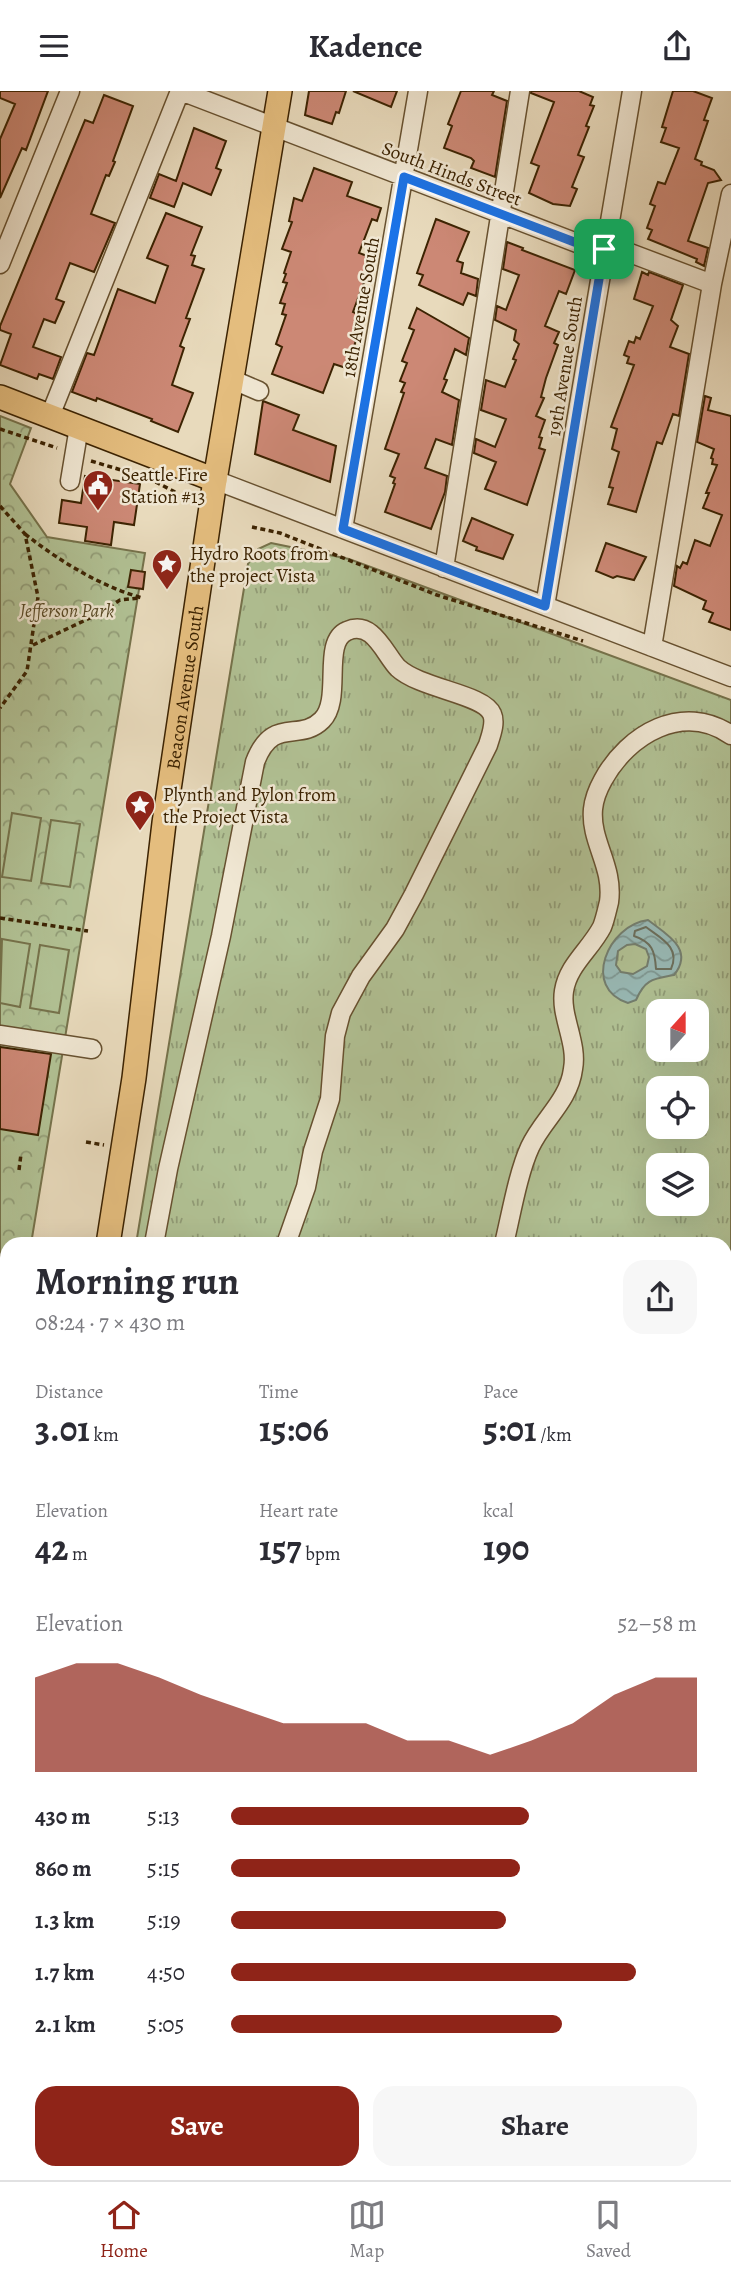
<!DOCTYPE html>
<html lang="en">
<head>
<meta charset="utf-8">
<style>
  :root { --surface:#fff; --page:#f7f7f7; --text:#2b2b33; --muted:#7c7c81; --line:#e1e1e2; --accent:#8f2418 }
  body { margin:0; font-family:Alegreya,serif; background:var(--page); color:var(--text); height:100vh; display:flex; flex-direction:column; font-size:26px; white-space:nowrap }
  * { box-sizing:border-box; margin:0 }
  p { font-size:23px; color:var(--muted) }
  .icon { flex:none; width:38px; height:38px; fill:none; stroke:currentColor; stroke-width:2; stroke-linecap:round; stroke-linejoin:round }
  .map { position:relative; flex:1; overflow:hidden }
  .panel { position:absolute; left:0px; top:1146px; width:732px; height:943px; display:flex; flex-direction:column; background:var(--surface); border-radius:21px 21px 0 0; box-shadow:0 7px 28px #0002 }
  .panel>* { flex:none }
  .needle { width:46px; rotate:21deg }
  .tools { position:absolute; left:646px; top:908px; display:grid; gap:14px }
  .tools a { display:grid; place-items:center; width:63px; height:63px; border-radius:14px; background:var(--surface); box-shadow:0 7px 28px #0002; font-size:35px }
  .pin { position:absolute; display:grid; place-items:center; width:60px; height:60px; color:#fff; margin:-30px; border-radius:14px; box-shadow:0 4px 10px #0006 }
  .round { display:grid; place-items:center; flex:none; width:74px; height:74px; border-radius:21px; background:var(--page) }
  .headline { display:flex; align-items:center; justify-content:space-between; height:119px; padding:0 35px }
  h1 { font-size:38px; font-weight:600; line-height:52px }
  .metrics { display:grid; grid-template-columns:repeat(3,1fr); gap:10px; height:119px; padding:7px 35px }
  .metrics div { display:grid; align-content:center }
  .metrics b { font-size:35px; font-weight:600 }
  .metrics small { font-size:19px; font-weight:400 }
  .metrics p { font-size:19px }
  .chart { height:196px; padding:14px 35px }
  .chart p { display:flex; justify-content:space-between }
  .chart svg { width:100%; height:126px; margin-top:7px; fill:var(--accent); opacity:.7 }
  .cta { display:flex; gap:14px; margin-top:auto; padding:14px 35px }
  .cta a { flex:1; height:80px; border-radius:21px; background:var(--accent); color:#fff; font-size:28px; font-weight:600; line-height:80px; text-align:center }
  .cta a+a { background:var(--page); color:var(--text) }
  ul { padding:0 35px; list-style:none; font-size:23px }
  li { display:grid; grid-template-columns:112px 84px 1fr; align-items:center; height:52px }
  li i { height:18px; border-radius:9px; background:var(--accent) }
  header { display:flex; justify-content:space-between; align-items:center; height:91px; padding:0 35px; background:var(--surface); font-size:32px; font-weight:600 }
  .tab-bar { display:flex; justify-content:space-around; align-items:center; height:98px; border-top:2px solid var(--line); background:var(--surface); font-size:19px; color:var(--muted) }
  .tab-bar a { display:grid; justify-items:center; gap:4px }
  .tab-bar .on { color:var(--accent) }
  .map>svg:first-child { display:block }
  .grass { fill:url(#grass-tufts); stroke:#76724b; stroke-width:2; fill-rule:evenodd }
  .forest { fill:url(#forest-crowns); stroke:#76724b; stroke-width:2 }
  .pitch { fill:#b1c194; stroke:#76724b; stroke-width:2 }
  .water { fill:url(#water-waves); stroke:#737e6f; stroke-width:2; fill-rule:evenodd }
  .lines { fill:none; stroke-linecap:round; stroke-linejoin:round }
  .shore { stroke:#6a6e5c; stroke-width:2 }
  .building { fill:#cc8875; stroke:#3c2302; stroke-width:2 }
  .minor-casing { stroke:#675130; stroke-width:21 }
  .major-casing { stroke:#3c2302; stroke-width:26 }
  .path { stroke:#3c2302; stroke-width:3.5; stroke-dasharray:5 3.5; stroke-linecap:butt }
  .minor { stroke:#f0e7d3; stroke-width:18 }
  .major { stroke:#e4bd7e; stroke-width:23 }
  .route-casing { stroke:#fff; stroke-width:14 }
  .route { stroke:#1a73e8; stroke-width:9 }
  .labels { text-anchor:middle; stroke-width:5; stroke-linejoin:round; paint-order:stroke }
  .street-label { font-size:19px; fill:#3c2302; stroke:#f0e7d3 }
  .poi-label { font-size:19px; fill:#3c2302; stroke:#f0e7d3; text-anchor:start }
  .park-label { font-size:19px; font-style:italic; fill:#594a26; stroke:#f0e7d3 }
</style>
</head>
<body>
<header><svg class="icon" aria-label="menu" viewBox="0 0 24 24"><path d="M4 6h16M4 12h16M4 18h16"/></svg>Kadence<svg class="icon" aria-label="share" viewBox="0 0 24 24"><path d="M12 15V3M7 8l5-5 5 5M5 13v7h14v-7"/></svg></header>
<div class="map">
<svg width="731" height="2089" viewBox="0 0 731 2089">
  <defs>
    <pattern id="grass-tufts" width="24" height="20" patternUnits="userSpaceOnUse" patternTransform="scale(1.75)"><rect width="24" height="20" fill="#b1c194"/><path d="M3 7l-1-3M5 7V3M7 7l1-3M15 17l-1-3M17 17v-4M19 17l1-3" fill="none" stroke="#919c77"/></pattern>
    <pattern id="forest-crowns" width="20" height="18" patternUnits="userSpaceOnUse" patternTransform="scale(1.75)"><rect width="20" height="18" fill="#b1c194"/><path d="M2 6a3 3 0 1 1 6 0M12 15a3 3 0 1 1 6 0" fill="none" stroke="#919c77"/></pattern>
    <pattern id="water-waves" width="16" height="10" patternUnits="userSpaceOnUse" patternTransform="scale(1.75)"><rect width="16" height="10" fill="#98bab7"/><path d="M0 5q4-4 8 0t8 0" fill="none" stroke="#7d9793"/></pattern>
  </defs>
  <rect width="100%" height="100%" fill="#e8dabc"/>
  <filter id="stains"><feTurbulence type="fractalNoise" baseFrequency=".00286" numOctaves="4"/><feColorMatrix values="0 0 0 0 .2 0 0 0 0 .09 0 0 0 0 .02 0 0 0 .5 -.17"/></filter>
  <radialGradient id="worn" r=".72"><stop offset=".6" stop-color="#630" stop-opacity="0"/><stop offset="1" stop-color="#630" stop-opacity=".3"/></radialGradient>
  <path class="grass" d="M 271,452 L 349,468 L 731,609 L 731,2089 L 0,2089 L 0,1955 L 7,1914 L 7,2082 L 724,2082 L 724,1153 L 136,1153 L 248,473 L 258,458 ZM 658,920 L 696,920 L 696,959 L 658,959 ZM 658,998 L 696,998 L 696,1036 L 658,1036 ZM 658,1074 L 696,1074 L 696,1113 L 658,1113 Z"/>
  <path class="forest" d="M 0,325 L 31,337 L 10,393 L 47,446 L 145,462 L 31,1153 L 7,1153 L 7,1300 L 0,1343 Z"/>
  <path class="pitch" d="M 12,722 L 41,727 L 31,790 L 2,786 Z
    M 51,729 L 80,733 L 70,796 L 41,792 Z
    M 2,848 L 30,853 L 20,916 L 0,912 Z
    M 40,854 L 69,859 L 59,922 L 30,917 Z"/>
  <path class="water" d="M 648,829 C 666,843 695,858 674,884 C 653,888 645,888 636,909 L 628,912 C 581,897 608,834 648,829 ZM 635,853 L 646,858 L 649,866 L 647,875 L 633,883 L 621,881 L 616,874 L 618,860 L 627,854 Z"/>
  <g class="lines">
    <path class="shore" d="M 646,836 C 660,847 681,856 671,878 L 656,878 C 655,860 652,851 634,845 L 635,840 Z"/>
  </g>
  <path class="building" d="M 0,0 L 48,0 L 26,59 L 22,57 L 0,107 L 0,48 L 15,13 L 0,7 Z
    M 309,0 L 346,0 L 339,22 L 336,21 L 332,33 L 305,24 Z
    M 353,0 L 397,0 L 391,16 Z
    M 461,0 L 494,0 L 492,4 L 507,10 L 495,86 L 471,77 L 474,70 L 471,67 L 444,57 L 452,35 L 448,33 Z
    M 531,0 L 579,0 L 593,6 L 590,14 L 594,15 L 586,35 L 589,36 L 578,64 L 584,66 L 572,96 L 577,98 L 570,115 L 553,113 L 529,102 L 539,75 L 531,72 L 554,11 L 531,2 Z
    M 673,0 L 693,0 L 712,7 L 704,29 L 708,30 L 695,68 L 702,71 L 701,74 L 714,79 L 721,89 L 708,92 L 688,150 L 708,157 L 704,175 L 696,171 L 697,168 L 648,148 L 652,139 L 647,137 L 655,115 L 650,113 L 658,91 L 665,93 L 679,57 L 661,51 L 666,37 L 662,36 Z
    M 104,4 L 133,15 L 113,70 L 115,71 L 109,85 L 106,84 L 91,123 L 115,132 L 94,181 L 70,172 L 56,208 L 64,211 L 55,232 L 44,228 L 33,256 L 61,266 L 53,288 L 39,283 L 37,288 L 0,274 L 11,243 L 0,239 L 0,235 L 85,29 L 93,32 Z
    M 194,37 L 226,50 L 216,77 L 221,79 L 211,104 L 183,92 L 174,116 L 150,107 L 159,83 L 176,90 Z
    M 314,77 L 352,91 L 347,105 L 381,117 L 377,130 L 372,128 L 359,162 L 370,166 L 367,174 L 370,175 L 353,221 L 362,225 L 359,232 L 362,233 L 346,277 L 334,273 L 323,302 L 272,283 L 282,256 L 276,253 L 286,224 L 282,223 L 285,213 L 280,212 L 287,192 L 283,191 L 286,183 L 284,182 L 291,161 L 282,158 L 292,131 L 289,130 L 294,107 L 302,110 Z
    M 166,122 L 202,136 L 191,164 L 195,165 L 192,174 L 204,178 L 186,227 L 190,228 L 180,255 L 184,257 L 172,294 L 193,302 L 178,341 L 151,330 L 152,328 L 97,307 L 96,310 L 72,301 L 87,262 L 94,264 L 118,198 L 155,212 L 168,175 L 147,167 Z
    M 436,128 L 469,141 L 457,170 L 463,172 L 461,182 L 478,188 L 476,205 L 468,202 L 463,214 L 419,194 L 423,184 L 417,182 Z
    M 507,151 L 523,157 L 522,159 L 575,179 L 566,203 L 559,200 L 545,235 L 559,241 L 554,252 L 558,254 L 546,287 L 541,306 L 544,307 L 536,325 L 545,329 L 539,346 L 542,347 L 539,357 L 545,359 L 527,414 L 485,398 L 496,371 L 474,362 L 476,348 L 495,356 L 506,328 L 481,319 L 486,289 L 505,296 L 516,269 L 513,268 L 519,253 L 514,249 L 516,239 L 495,229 L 497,215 L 506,219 L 519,184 L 503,178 Z
    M 642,181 L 648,184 L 649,181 L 683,194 L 671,229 L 678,235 L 670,256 L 689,263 L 679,325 L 673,323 L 662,353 L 657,351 L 636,421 L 608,413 L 613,397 L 609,396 L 619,361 L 612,358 L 617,338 L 611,336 L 634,274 L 627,272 L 629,266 L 624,264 L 629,250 L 634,252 L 636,246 L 640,248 L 653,215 L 634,208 Z
    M 417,217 L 469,247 L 466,264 L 455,258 L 444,288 L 447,289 L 442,301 L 459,309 L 452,354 L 436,348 L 425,377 L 447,385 L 445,401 L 431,438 L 385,421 L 395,393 L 393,392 L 395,387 L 390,385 L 399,363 L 385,358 L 404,302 L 401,301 L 405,292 L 400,290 L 407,272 L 402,270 L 414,239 L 409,237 Z
    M 705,305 L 711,307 L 708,319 L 731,325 L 731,539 L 709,531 L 713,522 L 703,518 L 706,510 L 674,495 L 677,475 L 680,477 L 683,471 L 687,473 L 695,449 L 710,455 L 722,424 L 703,417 L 709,402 L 706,402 L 717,374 L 712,373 L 713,368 L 711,367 L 714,358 L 697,351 Z
    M 263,310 L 299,324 L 293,339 L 336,355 L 330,391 L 255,363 Z
    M 85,385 L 140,393 L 134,434 L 114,431 L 111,454 L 85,450 L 87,436 L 59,432 L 62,409 L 81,412 Z
    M 472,427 L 513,444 L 503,468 L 476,459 L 477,456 L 463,450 Z
    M 606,452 L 646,466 L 634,489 L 617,485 L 613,487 L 596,480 Z
    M 131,479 L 145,481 L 143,498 L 128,496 Z
    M 0,956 L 51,963 L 38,1044 L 0,1038 Z"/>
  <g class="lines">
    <g class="minor-casing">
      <path id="minor" d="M 181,0 L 590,157 L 622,159 L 712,193
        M 0,173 L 70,0
        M 231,288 L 259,300
        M 50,325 L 180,0
        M 215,389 L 731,586
        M 70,390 L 79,336
        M 343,438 L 418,0
        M 444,477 L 520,0
        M 545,515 L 632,0
        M 652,556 L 712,193 L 731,103
        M 0,944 L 92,958
        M 154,1153 L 168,1078 L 221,845 L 255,671 C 273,624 299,652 322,629 C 343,608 321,551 347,540 C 373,528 385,564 398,577 C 421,598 484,603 492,623 C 496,632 491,644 488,654 L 414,803 L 395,838 L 361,885 L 341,922 L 335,945 L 330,1008 L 313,1060 L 306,1096 L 286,1153
        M 504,1153 C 511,1124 518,1082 530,1056 C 543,1028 569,1010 573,978 C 578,952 560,925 564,900 C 568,874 590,859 602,836 C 605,829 607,819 609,811 C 614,775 590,751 593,718 C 594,708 598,698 603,689 C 628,643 683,611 731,644
        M 724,1670 L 731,1673
        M 724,1886 L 731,1890
        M 300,2082 L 301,2089
        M 519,2082 L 524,2089
        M 717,2082 L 719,2089
        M 23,2089 L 24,2082
        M 360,2089 L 360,2082"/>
    </g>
    <g class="major-casing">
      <g id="major">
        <path d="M 0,306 L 215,389"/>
        <path id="s1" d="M 108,1153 L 134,987 L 164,732 L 191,551 L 215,389 L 280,0"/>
        <path d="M 0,1776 L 7,1737"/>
      </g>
    </g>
    <path class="path" d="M 0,338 L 57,357
      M 91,370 L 148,387 L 177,402
      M 0,415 L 25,443 L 38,506 L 27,580 L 0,617
      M 252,436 L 280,442 L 437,504 L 583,550
      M 25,443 C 61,471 98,494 142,507
      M 33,554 L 94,525 L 120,509 L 140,507
      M 0,827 L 88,840
      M 86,1051 L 104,1054
      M 19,1079 L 21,1063"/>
    <use href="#minor" class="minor"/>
    <use href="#major" class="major"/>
  </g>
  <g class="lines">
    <g class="route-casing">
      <path id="route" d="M 404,86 L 590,157 L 604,158 L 545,515 L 343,438 Z"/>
    </g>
    <use href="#route" class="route"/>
  </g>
  <defs>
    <g id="civic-pin" transform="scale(1.575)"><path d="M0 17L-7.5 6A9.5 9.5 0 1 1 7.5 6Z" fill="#8f2418" stroke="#f0e7d3"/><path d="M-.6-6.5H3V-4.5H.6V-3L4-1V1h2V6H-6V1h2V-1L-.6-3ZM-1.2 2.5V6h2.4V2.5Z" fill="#fff"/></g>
    <g id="sight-pin" transform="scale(1.575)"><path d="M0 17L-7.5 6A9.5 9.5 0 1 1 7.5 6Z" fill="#8f2418" stroke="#f0e7d3"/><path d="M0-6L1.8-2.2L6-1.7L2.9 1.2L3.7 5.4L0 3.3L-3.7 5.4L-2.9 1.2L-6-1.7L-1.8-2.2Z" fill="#fff"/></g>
  </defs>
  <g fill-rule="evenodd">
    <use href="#civic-pin" x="98" y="394"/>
    <use href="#sight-pin" x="167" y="473"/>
    <use href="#sight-pin" x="140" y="714"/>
  </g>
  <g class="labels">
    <g class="street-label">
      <text transform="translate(452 82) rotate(21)" y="7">South Hinds Street</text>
      <text transform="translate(360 216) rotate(-80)" y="7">18th Avenue South</text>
      <text transform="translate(564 275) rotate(-81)" y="7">19th Avenue South</text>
      <text dy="7" stroke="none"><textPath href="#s1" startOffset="562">Beacon Avenue South</textPath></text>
    </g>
    <g class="poi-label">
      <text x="121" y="390">Seattle Fire<tspan x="121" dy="22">Station #13</tspan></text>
      <text x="190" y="469">Hydro Roots from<tspan x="190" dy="22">the project Vista</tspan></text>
      <text x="163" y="710">Plynth and Pylon from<tspan x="163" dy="22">the Project Vista</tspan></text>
    </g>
    <g class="park-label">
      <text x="67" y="526">Jefferson Park</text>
    </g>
  </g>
  <rect width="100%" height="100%" filter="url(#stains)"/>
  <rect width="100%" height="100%" fill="url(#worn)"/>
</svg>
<div class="tools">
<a><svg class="needle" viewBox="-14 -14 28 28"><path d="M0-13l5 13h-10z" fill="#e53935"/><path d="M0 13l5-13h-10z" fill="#7c7c81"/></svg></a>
<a><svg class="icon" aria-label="locate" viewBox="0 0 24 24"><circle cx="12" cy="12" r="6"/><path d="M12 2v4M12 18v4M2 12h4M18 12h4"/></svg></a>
<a><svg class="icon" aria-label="layers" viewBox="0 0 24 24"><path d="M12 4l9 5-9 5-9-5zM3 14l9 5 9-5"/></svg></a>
</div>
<div class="pin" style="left:604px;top:158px;background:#1e9e55"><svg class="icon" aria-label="arrive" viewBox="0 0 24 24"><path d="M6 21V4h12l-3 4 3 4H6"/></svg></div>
<section class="panel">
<div class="headline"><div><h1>Morning run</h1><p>08:24 · 7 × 430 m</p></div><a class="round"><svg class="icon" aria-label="share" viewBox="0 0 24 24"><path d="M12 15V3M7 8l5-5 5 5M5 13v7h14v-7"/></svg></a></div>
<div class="metrics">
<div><p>Distance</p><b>3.01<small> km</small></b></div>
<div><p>Time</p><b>15:06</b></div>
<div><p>Pace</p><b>5:01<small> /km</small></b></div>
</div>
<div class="metrics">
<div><p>Elevation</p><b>42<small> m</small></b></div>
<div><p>Heart rate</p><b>157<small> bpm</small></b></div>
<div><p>kcal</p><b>190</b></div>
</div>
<div class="chart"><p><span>Elevation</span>52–58 m</p>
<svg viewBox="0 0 160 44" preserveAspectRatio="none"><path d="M0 44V11L10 6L20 6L30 11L40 17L50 22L60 27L70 27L80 27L90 33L100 33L110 38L120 33L130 27L140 17L150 11L160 11V44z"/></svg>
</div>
<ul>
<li><b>430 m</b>5:13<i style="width:64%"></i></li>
<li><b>860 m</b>5:15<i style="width:62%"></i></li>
<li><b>1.3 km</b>5:19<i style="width:59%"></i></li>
<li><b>1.7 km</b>4:50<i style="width:87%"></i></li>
<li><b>2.1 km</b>5:05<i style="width:71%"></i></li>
</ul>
<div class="cta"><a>Save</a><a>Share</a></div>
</section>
</div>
<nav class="tab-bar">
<a class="on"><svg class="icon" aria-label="home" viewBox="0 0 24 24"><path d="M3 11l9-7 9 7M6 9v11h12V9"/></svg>Home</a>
<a><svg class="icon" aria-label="map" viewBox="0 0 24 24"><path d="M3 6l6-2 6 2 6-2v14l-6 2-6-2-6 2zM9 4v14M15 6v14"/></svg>Map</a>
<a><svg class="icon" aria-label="saved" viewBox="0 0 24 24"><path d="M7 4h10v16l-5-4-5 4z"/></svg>Saved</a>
</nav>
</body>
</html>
